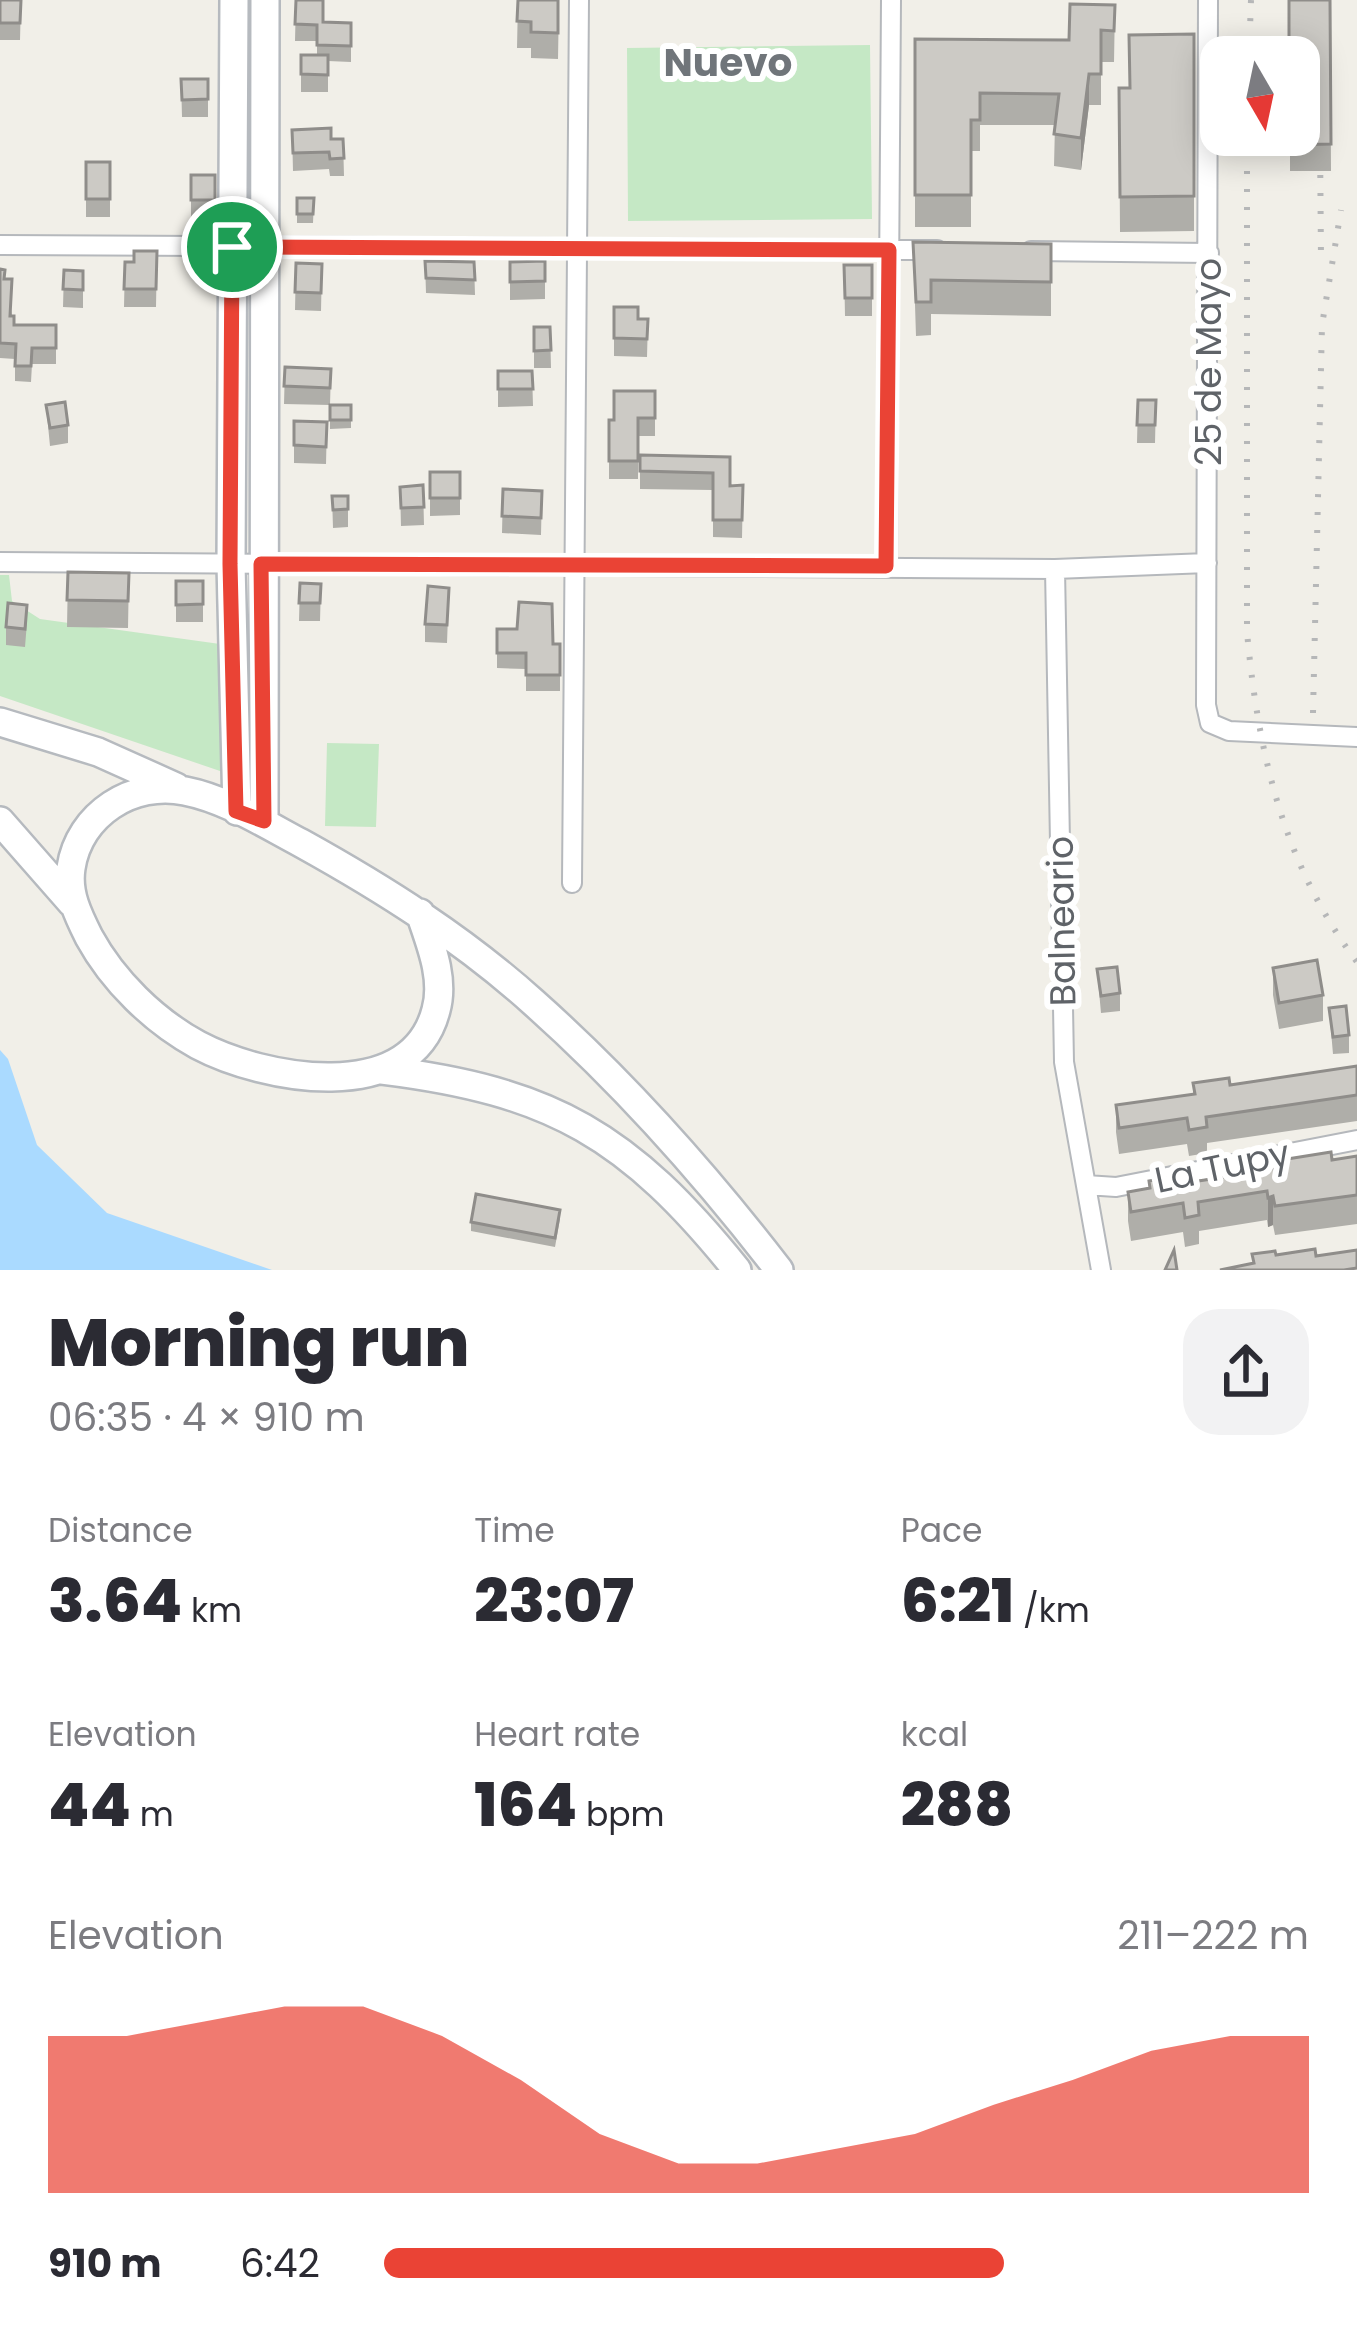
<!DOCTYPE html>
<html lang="en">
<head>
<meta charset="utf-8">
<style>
  :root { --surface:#fff; --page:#f2f2f3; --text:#2b2b33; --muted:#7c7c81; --accent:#ea4335 }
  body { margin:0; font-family:Poppins,sans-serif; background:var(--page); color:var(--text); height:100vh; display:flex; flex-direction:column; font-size:45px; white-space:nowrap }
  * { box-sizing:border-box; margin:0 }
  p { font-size:39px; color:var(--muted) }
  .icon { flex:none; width:66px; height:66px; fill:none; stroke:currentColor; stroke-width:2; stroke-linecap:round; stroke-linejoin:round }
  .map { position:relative; height:1270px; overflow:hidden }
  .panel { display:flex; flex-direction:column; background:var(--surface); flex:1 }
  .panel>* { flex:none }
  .needle { width:78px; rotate:171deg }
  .tools { position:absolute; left:1200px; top:36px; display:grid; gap:24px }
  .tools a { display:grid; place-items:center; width:120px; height:120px; border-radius:24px; background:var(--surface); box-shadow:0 6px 30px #0003; font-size:60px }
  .pin { position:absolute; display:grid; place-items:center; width:102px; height:102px; color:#fff; margin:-51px; border:6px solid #fff; border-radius:50%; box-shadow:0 3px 12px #0007 }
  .round { display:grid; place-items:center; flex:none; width:126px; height:126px; border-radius:36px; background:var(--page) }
  .headline { display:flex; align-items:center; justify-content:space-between; height:204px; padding:0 48px }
  h1 { font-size:66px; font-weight:800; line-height:90px }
  .stats { display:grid; grid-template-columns:repeat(3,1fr); gap:18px; height:204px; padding:12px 48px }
  .stats div { display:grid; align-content:center }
  .stats b { font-size:60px; font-weight:800 }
  .stats small { font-size:33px; font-weight:400 }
  .stats p { font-size:33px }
  .chart { height:336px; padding:24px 48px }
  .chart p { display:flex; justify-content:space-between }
  .chart svg { width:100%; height:216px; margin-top:12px; fill:var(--accent); opacity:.7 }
  ul { padding:0 48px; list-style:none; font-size:39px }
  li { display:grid; grid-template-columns:192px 144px 1fr; align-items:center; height:90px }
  li i { height:30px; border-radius:15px; background:var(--accent) }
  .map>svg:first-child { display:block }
  .green { fill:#c5e8c5 }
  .water { fill:#aadaff }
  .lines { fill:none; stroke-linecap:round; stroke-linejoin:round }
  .minor-casing { stroke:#b5b8bc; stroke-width:22 }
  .secondary-casing { stroke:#b6babf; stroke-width:32 }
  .minor { stroke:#fff; stroke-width:18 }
  .secondary { stroke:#fff; stroke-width:27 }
  .rail { stroke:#b6b7b8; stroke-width:6; stroke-dasharray:3 15; stroke-linecap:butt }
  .wall { fill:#afaea9 }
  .shaded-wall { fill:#8f8d8a }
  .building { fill:#cccac5; stroke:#8f8d8a; stroke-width:3 }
  .route-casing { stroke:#fff; stroke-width:24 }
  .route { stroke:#ea4335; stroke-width:15 }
  .labels { text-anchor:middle; stroke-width:12; stroke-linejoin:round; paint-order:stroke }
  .street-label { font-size:36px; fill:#5f6368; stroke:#fff }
  .neighbourhood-label { font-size:39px; font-weight:bold; fill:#70757a; stroke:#fff }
</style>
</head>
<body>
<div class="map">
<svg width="1357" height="1270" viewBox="0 0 1357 1270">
  <rect width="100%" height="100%" fill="#f1efe8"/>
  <path class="green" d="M 243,0 L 258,0 L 259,218 L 244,218 Z
    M 870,45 L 872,219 L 628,221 L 627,48 Z
    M 0,575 L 9,575 L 12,601 L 40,619 L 220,644 L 220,771 L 0,696 Z
    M 327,743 L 379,744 L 376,827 L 325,826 Z"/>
  <path class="water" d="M 0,1050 L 8,1059 L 37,1145 L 107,1213 L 272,1270 L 0,1270 Z"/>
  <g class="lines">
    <g class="minor-casing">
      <path id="minor" d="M 1208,0 L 1206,705 L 1210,723 L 1229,731 L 1357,737
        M 0,245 L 937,250
        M 1031,251 L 1209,253
        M 0,562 L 1055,569 L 1207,563
        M 887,566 L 891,0
        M 1055,569 L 1064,1062 L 1101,1270
        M 572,883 L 579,0
        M 1086,1185 L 1116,1187 L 1357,1140"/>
    </g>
    <g class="secondary-casing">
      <path id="secondary" d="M 234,0 L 231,564 L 237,811
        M 0,722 L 98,752 L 176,787
        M 0,821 L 72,903
        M 264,821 L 265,0
        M 420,913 C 430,943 445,978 436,1010 C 411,1108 262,1079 198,1045 C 154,1021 113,981 89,937 C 78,915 67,893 71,868 C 79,814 133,780 185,791 C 226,799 265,824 301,843 C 384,889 463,939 533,1002 C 624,1083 705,1174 779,1270
        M 382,1070 C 553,1091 629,1136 737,1270"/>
    </g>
    <use href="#minor" class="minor"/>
    <use href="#secondary" class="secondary"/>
    <path class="rail" d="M 1249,57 L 1251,0
      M 1247,135 L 1247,632 C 1258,752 1283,864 1357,962
      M 1320,139 L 1321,259
      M 1313,713 L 1322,325 L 1341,210"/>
  </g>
  <path class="wall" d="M 0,0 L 21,0 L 20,40 L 0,40 Z
    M 296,0 L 323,22 L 351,23 L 351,62 L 328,61 L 328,92 L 301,92 L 301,55 L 317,55 L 317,41 L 295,41 Z
    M 518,0 L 559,0 L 558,59 L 531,58 L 531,48 L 517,48 Z
    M 1330,0 L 1331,171 L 1290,171 L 1290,135 Z
    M 1115,5 L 1114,62 L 1101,62 L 1101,105 L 1089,105 L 1081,170 L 1054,166 L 1055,125 L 980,125 L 980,151 L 971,151 L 971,227 L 915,227 L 915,39 L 1069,40 Z
    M 1194,34 L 1194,231 L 1120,232 L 1119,88 L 1130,88 Z
    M 181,79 L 208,79 L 208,117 L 182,117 Z
    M 292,130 L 331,139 L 343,139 L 344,176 L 330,176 L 329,169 L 293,171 Z
    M 86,162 L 110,162 L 110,217 L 86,217 Z
    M 191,175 L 215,175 L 215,218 L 191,218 Z
    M 297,198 L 314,198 L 313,223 L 297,223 Z
    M 913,242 L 1051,244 L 1051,316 L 931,314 L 931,335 L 916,336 Z
    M 157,251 L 156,307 L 124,307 L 125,262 L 134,262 Z
    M 425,261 L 474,262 L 475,295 L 426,293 Z
    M 545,261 L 545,299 L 510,300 L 510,262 Z
    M 296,263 L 322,264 L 321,311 L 295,310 Z
    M 844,265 L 872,265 L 872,316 L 845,316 Z
    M 0,269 L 5,279 L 14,325 L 56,325 L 56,364 L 32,364 L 31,382 L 15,381 L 15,359 L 0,358 Z
    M 64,270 L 83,271 L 83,308 L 63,307 Z
    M 614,307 L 638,319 L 648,319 L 647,357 L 614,356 Z
    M 534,327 L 550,327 L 551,368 L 534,368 Z
    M 285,367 L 331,369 L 330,405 L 284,404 Z
    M 498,371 L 532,371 L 533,406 L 498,407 Z
    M 655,391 L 655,436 L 638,436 L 638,479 L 609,479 L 609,420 L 614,420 Z
    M 1138,400 L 1156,400 L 1155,443 L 1137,443 Z
    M 46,405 L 68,425 L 68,443 L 50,446 Z
    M 330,405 L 351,405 L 351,428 L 330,429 Z
    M 294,421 L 327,422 L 326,464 L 294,463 Z
    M 640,455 L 730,457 L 730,486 L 743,485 L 742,538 L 713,537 L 713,490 L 640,489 Z
    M 430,472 L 460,472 L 460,515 L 430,516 Z
    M 423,485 L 424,525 L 401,526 L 400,487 Z
    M 503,489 L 542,491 L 541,535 L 502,533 Z
    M 332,496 L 348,496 L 348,527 L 333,528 Z
    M 68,572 L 129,573 L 128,628 L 67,627 Z
    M 176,581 L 203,581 L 203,622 L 176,622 Z
    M 300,583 L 321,584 L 320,621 L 299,621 Z
    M 449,588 L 447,643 L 425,642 L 425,624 Z
    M 27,622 L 25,647 L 6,645 L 6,627 Z
    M 497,629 L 553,644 L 560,644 L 560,691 L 526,691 L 526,669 L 497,668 Z
    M 1273,968 L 1323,995 L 1323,1021 L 1279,1029 L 1273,995 Z
    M 1097,969 L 1120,993 L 1120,1011 L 1101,1013 Z
    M 1329,1008 L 1349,1035 L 1349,1053 L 1333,1054 Z
    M 1357,1066 L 1357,1121 L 1207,1143 L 1207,1153 L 1189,1156 L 1187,1144 L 1119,1154 L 1116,1132 L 1116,1105 L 1193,1094 L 1193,1083 L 1230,1085 Z
    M 1357,1156 L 1357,1224 L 1275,1235 L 1273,1225 L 1268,1227 L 1267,1220 L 1199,1231 L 1199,1244 L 1185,1247 L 1183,1232 L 1131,1241 L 1128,1221 L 1128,1192 L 1149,1188 L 1149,1181 L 1172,1185 Z
    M 560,1219 L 555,1247 L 471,1231 L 471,1222 Z"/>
  <path class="shaded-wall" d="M 1089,74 L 1089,105 L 1081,170 L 1081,138 Z
    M 1273,1196 L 1273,1225 L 1268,1227 L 1268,1198 Z"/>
  <path class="building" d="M 0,0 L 21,0 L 20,23 L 0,23 Z
    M 296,0 L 323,0 L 323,22 L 351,23 L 351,46 L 317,45 L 317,25 L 295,24 Z
    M 518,0 L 558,0 L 558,33 L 531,32 L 531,22 L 517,21 Z
    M 1289,0 L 1330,0 L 1331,144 L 1290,145 L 1290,135 L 1299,135 L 1299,57 L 1289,57 Z
    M 1070,4 L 1115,5 L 1114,31 L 1101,30 L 1101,74 L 1089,74 L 1081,138 L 1054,134 L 1059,94 L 980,93 L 980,120 L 971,120 L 971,195 L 915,195 L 915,39 L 1069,40 Z
    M 1194,34 L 1194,196 L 1120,197 L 1119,88 L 1130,88 L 1129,35 Z
    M 301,55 L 328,55 L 328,75 L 301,74 Z
    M 181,79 L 208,79 L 208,99 L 182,100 Z
    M 331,128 L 331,139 L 343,139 L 344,158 L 330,159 L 329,152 L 293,153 L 292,130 Z
    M 86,162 L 110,162 L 110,199 L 86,199 Z
    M 191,175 L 215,175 L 215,200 L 191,200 Z
    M 297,198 L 314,198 L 313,214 L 297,214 Z
    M 913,242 L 1051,244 L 1051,282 L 931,280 L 931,302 L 916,302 Z
    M 134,251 L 157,251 L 156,289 L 124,289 L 125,262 L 134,262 Z
    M 425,261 L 474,262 L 475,280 L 426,278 Z
    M 545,261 L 545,281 L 510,282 L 510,262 Z
    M 296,263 L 322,264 L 321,293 L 295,292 Z
    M 844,265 L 872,265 L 872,298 L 845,298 Z
    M 0,269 L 5,270 L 4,279 L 12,279 L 10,316 L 14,316 L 14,325 L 56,325 L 56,348 L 32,348 L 31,366 L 15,366 L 16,344 L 0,343 Z
    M 64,270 L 83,271 L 83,290 L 63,289 Z
    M 614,307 L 638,307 L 638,319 L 648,319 L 647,339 L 614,338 Z
    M 534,327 L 550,327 L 551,350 L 534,351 Z
    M 285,367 L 331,369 L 330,388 L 284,386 Z
    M 498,371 L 532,371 L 533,389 L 498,389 Z
    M 614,391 L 655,391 L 655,418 L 638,418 L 638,461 L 609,461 L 609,420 L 614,420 Z
    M 1138,400 L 1156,400 L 1155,425 L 1137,425 Z
    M 65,402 L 68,425 L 50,428 L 46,405 Z
    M 330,405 L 351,405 L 351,420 L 330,420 Z
    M 294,421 L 327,422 L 326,447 L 294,445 Z
    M 640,455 L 730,457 L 730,486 L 743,485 L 742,520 L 713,520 L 713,473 L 640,471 Z
    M 430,472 L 460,472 L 460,498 L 430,498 Z
    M 423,485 L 424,507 L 401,508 L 400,487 Z
    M 503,489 L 542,491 L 541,518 L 502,516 Z
    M 332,496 L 348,496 L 348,509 L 333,510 Z
    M 68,572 L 129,573 L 128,601 L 67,600 Z
    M 176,581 L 203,581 L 203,604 L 176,605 Z
    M 300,583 L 321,584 L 320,603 L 299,603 Z
    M 428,586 L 449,588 L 447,625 L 425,624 Z
    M 519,602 L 552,604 L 553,644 L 560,644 L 560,675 L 526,675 L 526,653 L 497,653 L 497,629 L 517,629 Z
    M 8,603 L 27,605 L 25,629 L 6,627 Z
    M 1317,960 L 1323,995 L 1279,1003 L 1273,968 Z
    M 1117,967 L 1120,993 L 1101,996 L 1097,969 Z
    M 1346,1006 L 1349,1035 L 1333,1037 L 1329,1008 Z
    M 1357,1066 L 1357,1095 L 1206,1117 L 1207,1127 L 1189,1130 L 1187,1118 L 1119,1128 L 1116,1105 L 1195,1094 L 1193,1083 L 1229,1078 L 1230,1085 Z
    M 1331,1152 L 1332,1160 L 1357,1156 L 1357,1195 L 1275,1206 L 1273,1196 L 1268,1198 L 1267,1191 L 1198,1202 L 1199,1215 L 1185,1218 L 1183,1203 L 1131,1212 L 1128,1192 L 1150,1188 L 1149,1181 L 1171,1177 L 1172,1185 L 1264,1171 L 1282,1166 L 1281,1160 Z
    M 476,1194 L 560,1210 L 555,1238 L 471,1222 Z
    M 1315,1249 L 1316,1256 L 1357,1250 L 1357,1268 L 1344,1270 L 1220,1270 L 1254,1263 L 1252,1254 L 1275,1251 L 1276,1255 Z
    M 1174,1250 L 1177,1270 L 1165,1270 Z"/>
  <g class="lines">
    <g class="route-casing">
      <path id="route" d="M 232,247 L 889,250 L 886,566 L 261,564 L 264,821 L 236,811 L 230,564 Z"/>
    </g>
    <use href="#route" class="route"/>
  </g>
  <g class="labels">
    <g class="street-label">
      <text transform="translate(1208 362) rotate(-90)" y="13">25 de Mayo</text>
      <text transform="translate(1061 921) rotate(-91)" y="13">Balneario</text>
      <text transform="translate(1222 1166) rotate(-12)" y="13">La Tupy</text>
    </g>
    <g class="neighbourhood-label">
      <text x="728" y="76">Nuevo</text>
    </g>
  </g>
</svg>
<div class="tools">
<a><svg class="needle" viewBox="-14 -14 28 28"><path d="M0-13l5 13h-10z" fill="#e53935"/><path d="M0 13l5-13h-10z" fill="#7c7c81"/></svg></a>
</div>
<div class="pin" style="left:232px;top:247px;background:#1e9e55"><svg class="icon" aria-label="arrive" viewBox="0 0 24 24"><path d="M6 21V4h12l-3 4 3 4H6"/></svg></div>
</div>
<section class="panel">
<div class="headline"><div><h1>Morning run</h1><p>06:35 · 4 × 910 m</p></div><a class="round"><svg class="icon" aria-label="share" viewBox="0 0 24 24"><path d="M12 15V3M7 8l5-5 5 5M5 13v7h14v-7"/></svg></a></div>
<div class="stats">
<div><p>Distance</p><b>3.64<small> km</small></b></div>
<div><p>Time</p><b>23:07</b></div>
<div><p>Pace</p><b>6:21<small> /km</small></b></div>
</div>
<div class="stats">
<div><p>Elevation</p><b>44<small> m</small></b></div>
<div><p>Heart rate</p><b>164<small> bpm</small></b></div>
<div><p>kcal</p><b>288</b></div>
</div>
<div class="chart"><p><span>Elevation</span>211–222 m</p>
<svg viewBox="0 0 160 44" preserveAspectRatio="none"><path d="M0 44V12L10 12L20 9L30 6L40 6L50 12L60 21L70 32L80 38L90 38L100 35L110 32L120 26L130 21L140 15L150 12L160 12V44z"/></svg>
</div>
<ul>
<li><b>910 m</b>6:42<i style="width:67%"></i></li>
</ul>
</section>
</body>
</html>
